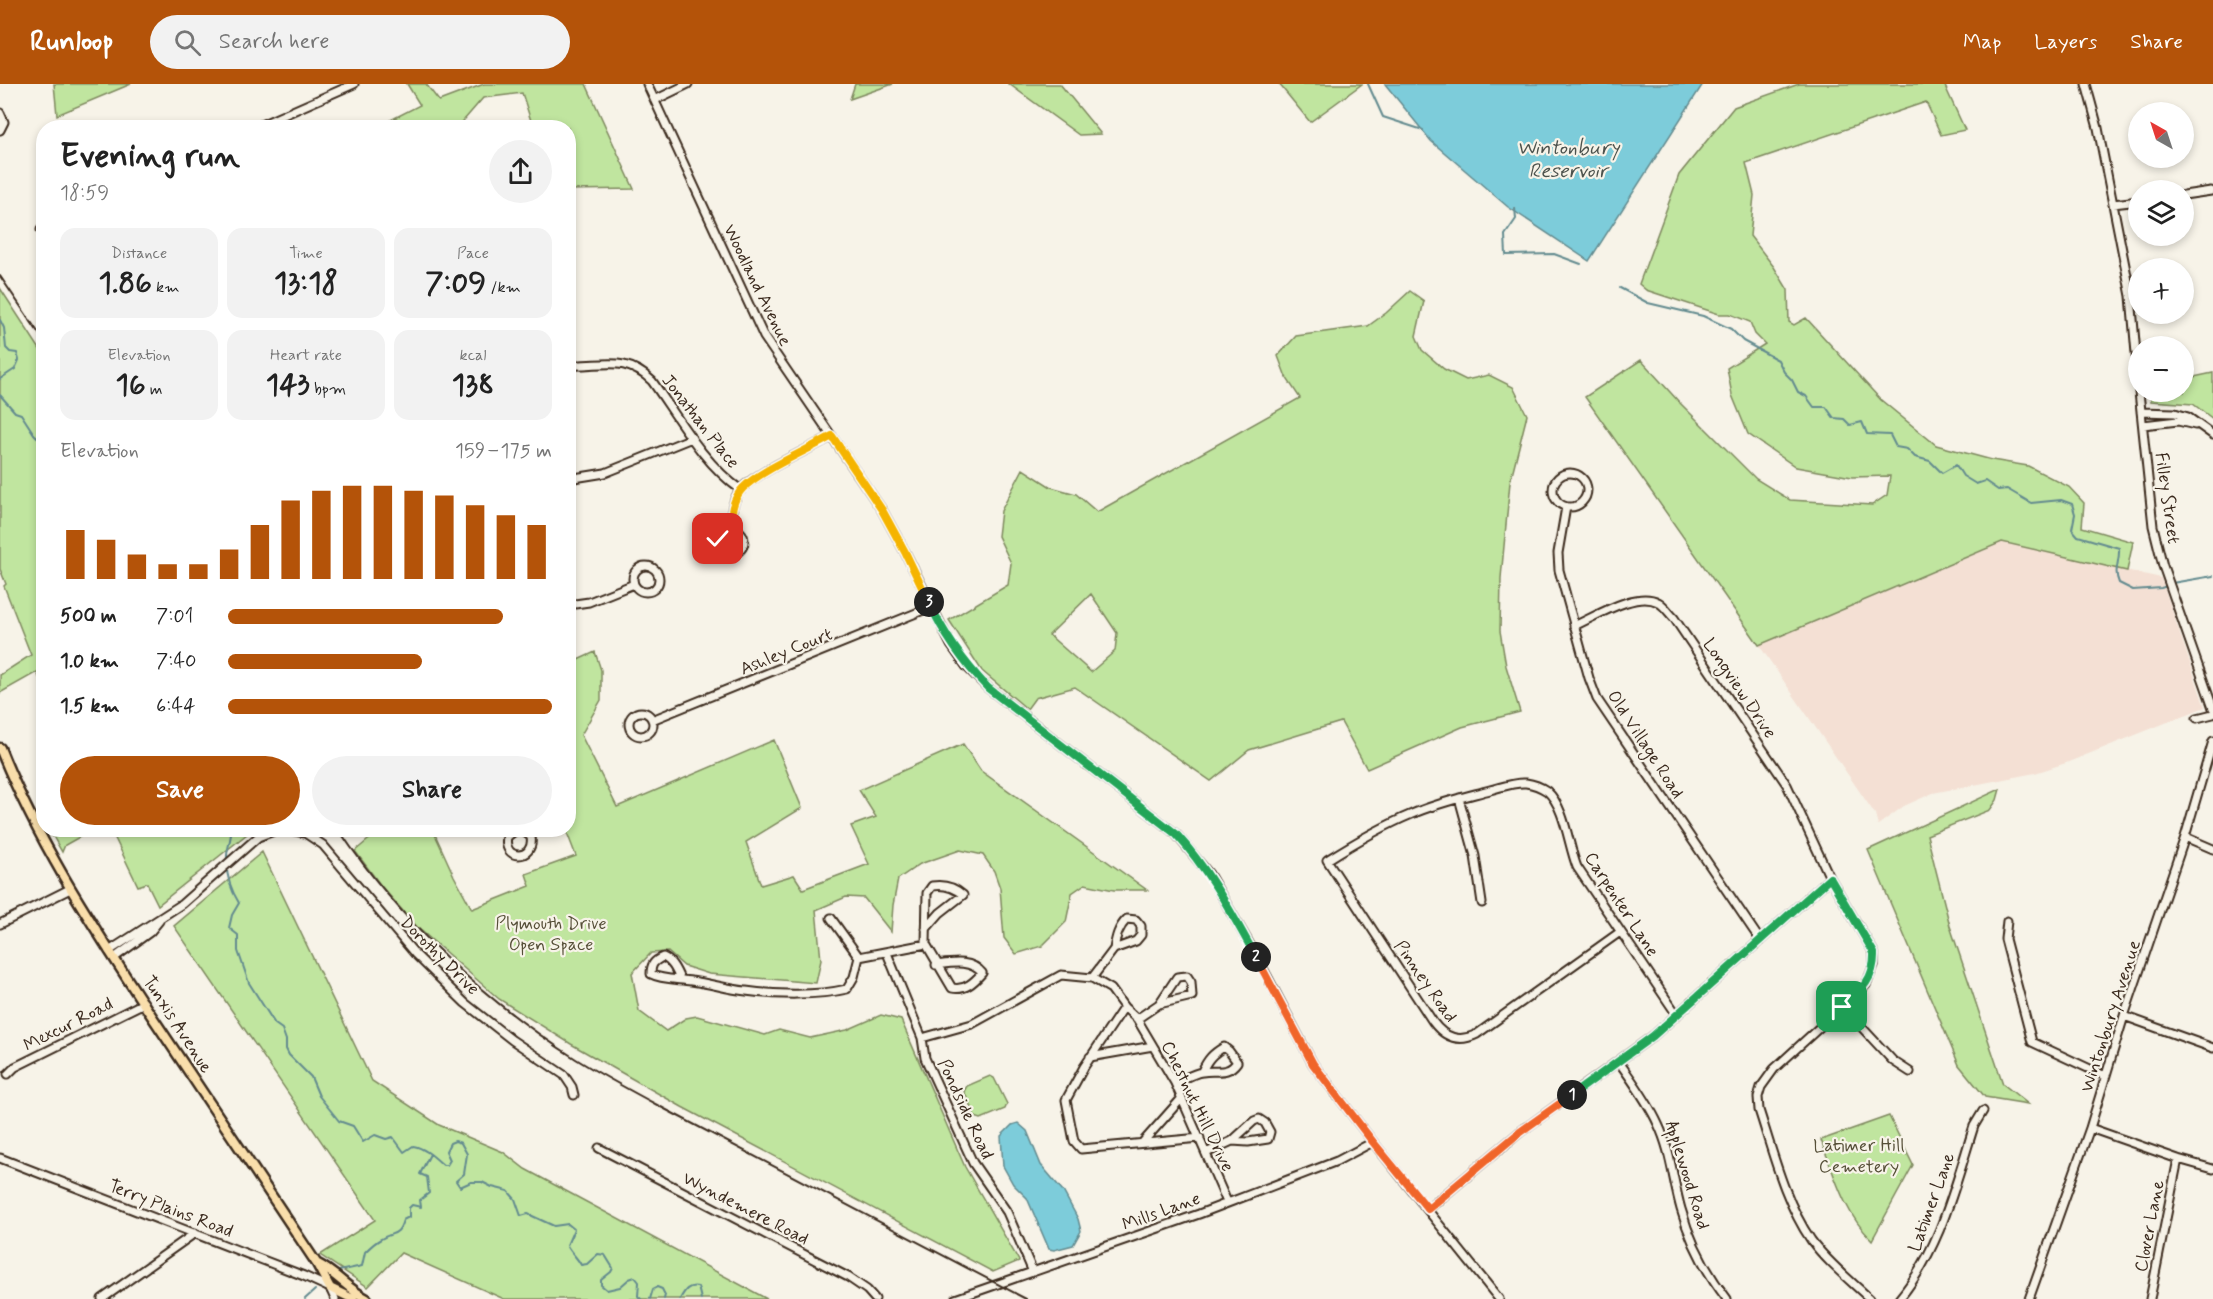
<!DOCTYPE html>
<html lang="en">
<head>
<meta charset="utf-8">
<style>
  :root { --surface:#fff; --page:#f2f2f2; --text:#222; --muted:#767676; --accent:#b45309 }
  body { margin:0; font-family:Mynerve,sans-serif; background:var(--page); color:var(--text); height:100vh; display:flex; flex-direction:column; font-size:22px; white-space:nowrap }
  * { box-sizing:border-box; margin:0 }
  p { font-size:20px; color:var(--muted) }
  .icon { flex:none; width:33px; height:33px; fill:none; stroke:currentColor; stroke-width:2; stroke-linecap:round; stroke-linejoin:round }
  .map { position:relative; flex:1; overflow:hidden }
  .drawer { position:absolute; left:36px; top:36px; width:540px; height:717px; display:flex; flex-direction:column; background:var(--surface); border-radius:24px; box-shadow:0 3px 9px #0003 }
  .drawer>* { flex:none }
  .needle { width:39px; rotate:321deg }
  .fabs { position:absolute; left:2128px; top:18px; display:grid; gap:12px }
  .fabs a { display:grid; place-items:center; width:66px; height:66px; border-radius:50%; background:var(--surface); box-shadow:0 3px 9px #0003; font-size:30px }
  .pin { position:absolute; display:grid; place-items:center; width:51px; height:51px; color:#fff; margin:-26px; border-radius:12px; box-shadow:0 3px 9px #0006 }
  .km { position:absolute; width:30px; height:30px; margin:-15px; border-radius:50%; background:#222; color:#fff; font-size:16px; line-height:30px; text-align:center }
  .round { display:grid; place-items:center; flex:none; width:63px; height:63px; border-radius:32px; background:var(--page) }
  .headline { display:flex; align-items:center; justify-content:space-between; height:102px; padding:0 24px }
  h1 { font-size:33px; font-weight:800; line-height:45px }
  .figures { display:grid; grid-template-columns:repeat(3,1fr); gap:9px; height:102px; padding:6px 24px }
  .figures div { display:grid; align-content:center; border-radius:15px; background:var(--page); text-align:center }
  .figures b { font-size:30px; font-weight:800 }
  .figures small { font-size:16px; font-weight:400 }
  .figures p { font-size:16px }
  .chart { height:168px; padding:12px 24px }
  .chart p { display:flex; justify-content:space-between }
  .chart svg { width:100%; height:108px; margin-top:6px; stroke:var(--accent); stroke-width:6 }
  .button { display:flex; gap:12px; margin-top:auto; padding:12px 24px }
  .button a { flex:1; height:69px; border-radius:36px; background:var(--accent); color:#fff; font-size:24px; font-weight:800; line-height:69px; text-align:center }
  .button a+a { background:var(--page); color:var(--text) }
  ul { padding:0 24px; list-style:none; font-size:20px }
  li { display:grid; grid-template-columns:96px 72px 1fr; align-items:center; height:45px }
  li i { height:15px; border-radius:8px; background:var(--accent) }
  header { display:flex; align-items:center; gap:36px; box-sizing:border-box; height:84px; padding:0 30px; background:var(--accent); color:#fff }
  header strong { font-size:28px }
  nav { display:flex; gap:33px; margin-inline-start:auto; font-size:21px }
  .search { width:420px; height:54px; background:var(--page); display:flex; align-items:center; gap:15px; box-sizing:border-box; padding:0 21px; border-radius:33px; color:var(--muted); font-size:22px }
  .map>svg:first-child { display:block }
  .built { fill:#f4e0d4 }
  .green { fill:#c0e59f; stroke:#7e885e; stroke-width:1.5; fill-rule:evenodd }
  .water { fill:#7dccda; stroke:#638b8f; stroke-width:1.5 }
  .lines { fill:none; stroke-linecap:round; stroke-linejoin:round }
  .stream { stroke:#638b8f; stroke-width:2 }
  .minor-casing { stroke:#3b2a1e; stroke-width:11 }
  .major-casing { stroke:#3b2a1e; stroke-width:13 }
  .minor { stroke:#f7f3e8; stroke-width:7 }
  .major { stroke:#f9deab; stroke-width:8 }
  .rail { stroke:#3b2a1e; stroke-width:2 }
  .split-1-casing { stroke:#fff; stroke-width:12 }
  .split-2-casing { stroke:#fff; stroke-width:12 }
  .split-3-casing { stroke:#fff; stroke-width:12 }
  .split-4-casing { stroke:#fff; stroke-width:12 }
  .split-1 { stroke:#22a559; stroke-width:8 }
  .split-2 { stroke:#f0652b; stroke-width:8 }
  .split-3 { stroke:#22a559; stroke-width:8 }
  .split-4 { stroke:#f5b400; stroke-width:8 }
  .labels { text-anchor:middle; stroke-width:4.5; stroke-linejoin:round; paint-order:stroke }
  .street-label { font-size:18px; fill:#3b2a1e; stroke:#f7f3e8 }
  .park-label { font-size:18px; fill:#564f38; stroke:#f7f3e8 }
  .water-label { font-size:20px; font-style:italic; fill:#4c524d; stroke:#f7f3e8 }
</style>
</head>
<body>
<header>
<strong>Runloop</strong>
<div class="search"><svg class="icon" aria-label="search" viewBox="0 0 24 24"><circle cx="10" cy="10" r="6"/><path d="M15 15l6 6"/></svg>Search here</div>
<nav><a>Map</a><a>Layers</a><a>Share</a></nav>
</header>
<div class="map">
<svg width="2213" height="1215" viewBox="0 0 2213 1215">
  <rect width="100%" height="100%" fill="#f7f3e8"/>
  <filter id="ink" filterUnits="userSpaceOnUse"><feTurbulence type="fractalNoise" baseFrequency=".0167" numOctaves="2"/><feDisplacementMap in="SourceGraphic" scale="12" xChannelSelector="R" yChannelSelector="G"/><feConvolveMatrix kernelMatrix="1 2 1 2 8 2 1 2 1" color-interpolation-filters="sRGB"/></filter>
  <g filter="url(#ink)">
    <path class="built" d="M 2003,458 L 2161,494 L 2205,623 L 2066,679 L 2035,689 L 1933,709 L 1904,722 L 1878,741 L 1875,730 L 1759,561 Z"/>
    <path class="green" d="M 54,0 L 131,0 L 57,31 Z
      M 407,0 L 426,0 L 439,17 L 484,0 L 586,0 L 634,105 L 569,106 L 568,44 L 533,43 L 522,9 L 483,14 L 458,43 L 377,43 L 420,21 Z
      M 855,0 L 893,0 L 850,15 Z
      M 1009,0 L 1060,0 L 1101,50 L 1079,51 Z
      M 1279,0 L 1362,0 L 1310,38 Z
      M 1799,0 L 1944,0 L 1965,46 L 1941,51 L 1926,18 L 1746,79 L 1754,111 L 1750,152 L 1774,183 L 1788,206 L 1789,238 L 1794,241 L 1806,234 L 1881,316 L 1936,361 L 1992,376 L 2028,382 L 2069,403 L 2084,419 L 2082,443 L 2133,458 L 2127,487 L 2002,458 L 1759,561 L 1585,313 L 1641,276 L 1680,319 L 1756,395 L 1790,416 L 1872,421 L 1887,411 L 1890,392 L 1852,393 L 1796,383 L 1748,350 L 1732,311 L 1727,284 L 1765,260 L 1755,250 L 1750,238 L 1730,230 L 1719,230 L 1646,206 L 1639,200 L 1679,91 L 1734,23 Z
      M 0,204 L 43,270 L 43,603 L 37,588 L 0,609 L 0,591 L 31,571 L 4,502 L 6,500 L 0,485 Z
      M 1410,207 L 1424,217 L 1416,252 L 1422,266 L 1444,285 L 1466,296 L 1489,291 L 1513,303 L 1527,331 L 1510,398 L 1501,494 L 1500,547 L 1506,582 L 1520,628 L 1462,643 L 1367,685 L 1341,638 L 1249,666 L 1211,697 L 1075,603 L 1035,614 L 1027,625 L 982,587 L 949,536 L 1008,501 L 1011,479 L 998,452 L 1001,427 L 1023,385 L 1051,403 L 1076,410 L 1097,428 L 1300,314 L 1286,293 L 1278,272 L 1296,252 L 1368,242 L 1386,229 ZM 1091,510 L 1117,549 L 1115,567 L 1091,588 L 1049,551 Z
      M 2213,289 L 2213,335 L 2193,320 L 2151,317 L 2151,308 L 2184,308 L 2184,295 Z
      M 595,568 L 601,586 L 601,616 L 581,651 L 617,723 L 774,656 L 802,724 L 746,758 L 761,801 L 794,791 L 803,805 L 869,780 L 851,742 L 876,733 L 859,706 L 963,660 L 981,687 L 1147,806 L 1114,806 L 1085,800 L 1072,809 L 1066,838 L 1042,862 L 1016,870 L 1004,854 L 1000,804 L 994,787 L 983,771 L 960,766 L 920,780 L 898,795 L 893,821 L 891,848 L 864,814 L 846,813 L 816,826 L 821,876 L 816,899 L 709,890 L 684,882 L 668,868 L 651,869 L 632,889 L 639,927 L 666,947 L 686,934 L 697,932 L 765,951 L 779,946 L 810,954 L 847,946 L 881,931 L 901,936 L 965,1083 L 1019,1177 L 993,1188 L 682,1023 L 571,960 L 499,915 L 417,843 L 382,803 L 355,767 L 380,746 L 433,746 L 454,792 L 472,825 L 530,802 L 526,790 L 576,772 L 566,746 L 568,746 L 569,580 Z
      M 2000,705 L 1997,716 L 1990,726 L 1927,751 L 1950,842 L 2003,1000 L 2028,1020 L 1985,1013 L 1959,981 L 1868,766 Z
      M 64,746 L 92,746 L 65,761 L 62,768 L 50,747 L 56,748 Z
      M 111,746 L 252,746 L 158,821 L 147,799 L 138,802 Z
      M 262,768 L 372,997 L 439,1041 L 503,1068 L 525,1085 L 767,1215 L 504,1215 L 401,1169 L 368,1203 L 320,1171 L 375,1136 L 174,842 Z
      M 990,992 L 994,994 L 1007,1020 L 1005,1025 L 981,1035 L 975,1033 L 964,1007 L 967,1002 Z
      M 1889,1032 L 1913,1081 L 1872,1156 C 1844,1129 1834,1091 1821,1056 Z"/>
    <path class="water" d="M 1385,0 L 1703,0 L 1589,177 L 1508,123 L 1431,57 Z
      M 1018,1039 L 1027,1047 L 1041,1081 L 1063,1107 L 1078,1135 L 1081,1147 L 1073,1161 L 1054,1166 L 1049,1165 L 1027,1114 L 1013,1100 L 1003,1082 L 1001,1052 L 1012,1041 Z"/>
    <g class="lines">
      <path class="stream" d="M 1368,0 L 1383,33 L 1423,46
        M 1515,124 L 1516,135 L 1505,151 L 1506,171 L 1554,170 L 1581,180
        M 1620,204 L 1648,219 L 1703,232 L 1731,245 L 1743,257 L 1778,276 L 1784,288 L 1792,296 L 1798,308 L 1806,312 L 1814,323 L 1826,323 L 1834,334 L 1844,335 L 1850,341 L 1862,338 L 1867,350 L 1890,351 L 1896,363 L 1907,365 L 1915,373 L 1930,377 L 1942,389 L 1956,381 L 1963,392 L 1976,400 L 1985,397 L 1998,406 L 2007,405 L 2031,419 L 2061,416 L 2072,420 L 2075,430 L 2072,445 L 2078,452 L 2119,464 C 2120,479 2113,485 2119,499 L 2133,506 L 2161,504 L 2167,502
        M 0,236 L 4,244 L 6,264 L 10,268 L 17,269 L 19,276 L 15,285 L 0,295
        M 0,311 L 15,328 L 21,330 L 34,350 L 44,360
        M 44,466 L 44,467
        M 2172,499 L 2213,492
        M 229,746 L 231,748 C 231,757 227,764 227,772 C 225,789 231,806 239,819 L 232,831 L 229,844 L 238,851 L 238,867 L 249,899 L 275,940 L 282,945 L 286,956 L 286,965 L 289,971 L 311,993 L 319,1012 L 339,1037 L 353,1042 L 363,1058 L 375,1051 L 386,1055 L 393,1053 L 404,1068 L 413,1062 C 425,1064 434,1073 443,1081 L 447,1081 L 450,1076 L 446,1067 L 450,1059 L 455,1057 L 461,1059 L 467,1070 L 464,1090 L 456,1097 L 460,1103 L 471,1098 L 482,1098 L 492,1103 L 508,1107 L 515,1115 L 521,1132 L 528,1130 L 554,1142 L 568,1140 L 574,1145 L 567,1161 C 569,1167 577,1173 581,1181 L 587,1180 L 598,1170 L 605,1171 L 613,1184 L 611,1188 L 601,1196 L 601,1201 L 607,1206 L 620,1203 L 629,1195 L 635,1193 L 639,1198 L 638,1212 L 641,1215
        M 339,1187 L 362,1182 L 365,1168 C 370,1163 375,1158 381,1155 C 394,1147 398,1153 403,1136 L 409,1133 L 409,1124 L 412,1121 L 421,1123 L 420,1116 L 429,1109 L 427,1093 L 420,1090 L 430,1070
        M 305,1215 L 315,1206
        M 650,1215 L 653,1205 L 657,1203 L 662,1205 L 665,1211 L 664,1215
        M 680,1215 C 685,1206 688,1201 698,1203 L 701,1215"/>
      <g class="minor-casing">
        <path id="minor" d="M 647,0 L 764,253 L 882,426 L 905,468 L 951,561 L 966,582 L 988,604 L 1176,750 L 1209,790 L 1257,873 L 1313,980 L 1373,1058 L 1499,1215
          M 2086,0 L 2098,44 L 2131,212 L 2139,304
          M 655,16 L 688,0
          M 0,29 L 4,38 L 0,46
          M 254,44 L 354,0
          M 2184,111 L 2211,107
          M 2113,120 L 2139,117
          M 41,146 L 44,143
          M 568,281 C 603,283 624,270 652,297 C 679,335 703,379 741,406
          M 2139,308 L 2153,442 L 2163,482 L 2213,624
          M 2141,328 L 2175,329 L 2188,333 L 2213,351
          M 2143,341 L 2178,337 L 2195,341
          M1553 406a17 17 0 1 1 34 0a17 17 0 1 1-34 0Z
          M 568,395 L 605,389 L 692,354
          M 1566,423 L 1558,469 L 1559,486 L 1589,594 L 1597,615 L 1760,856
          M 731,444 C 730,431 733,414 742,404 C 761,386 808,366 832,352
          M718 457a13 13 0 1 1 26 0a13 13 0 1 1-26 0Z
          M633 495a13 13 0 1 1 26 0a13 13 0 1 1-26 0Z
          M 568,521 L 589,518 L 634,500
          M 1574,542 C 1595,533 1636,506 1658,518 C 1664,521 1669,529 1674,534 L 1787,701 L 1830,794 L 1870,862 L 1874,869 L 1874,881 L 1866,901 L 1774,985 L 1761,1003 L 1758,1013 L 1759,1026 C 1773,1069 1785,1118 1811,1156 C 1827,1178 1850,1196 1870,1215
          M629 640a12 12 0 1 1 24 0a12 12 0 1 1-24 0Z
          M 2197,634 L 2213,630
          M 652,636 L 931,523
          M 1459,714 L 1475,772 L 1482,819
          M 291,746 L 305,749 L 323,761 L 415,870 L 465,919 L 512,956 L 564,991 L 572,1003 L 574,1011
          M 516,746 L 507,753 C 502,777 535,777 531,753 L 522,746
          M 2185,753 L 2213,765
          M 2007,837 L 2005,855 L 2032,958 L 2105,992
          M 0,840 L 70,805
          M 1620,848 L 1477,950 C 1459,959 1445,954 1433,938 L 1327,776 C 1354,759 1383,742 1412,730 C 1437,719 1464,713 1490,706 C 1502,703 1514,698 1526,699 C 1533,700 1541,703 1547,707 C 1565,723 1568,760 1577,783 L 1677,931
          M 926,860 L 927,809 L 932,802 C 944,800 954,803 963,811 L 940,829 L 926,845
          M 109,867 L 182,820 L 258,753 L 276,746
          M 887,869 L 922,954 L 925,974 L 973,1079 L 1007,1128 L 1033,1188
          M 859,873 L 926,860 L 952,904 C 965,907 974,898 982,889 C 971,875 952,879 936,881
          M 114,874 L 150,848 L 159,837
          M 1092,894 L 1114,865 L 1136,857 L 1141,851 L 1141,842 L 1136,836 L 1127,835 C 1118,844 1116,853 1114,865
          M 680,895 C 676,886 672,877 663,873 C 654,877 651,880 651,890 C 662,896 679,895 691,897 C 709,899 727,905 746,907 C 775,911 817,912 847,905 L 854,893 L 859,873 L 831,834
          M 1124,923 L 1084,983 L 1066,1016 L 1074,1057 L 1081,1065 L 1200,1054
          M 1843,923 L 1893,977 L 1910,988
          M 2124,932 L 2213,964
          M 1137,935 L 1159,920 L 1192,912 L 1191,898 L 1187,892 L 1177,893 L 1159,920
          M 922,954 L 972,940 L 1061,891 L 1092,894 L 1111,905 L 1124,923 L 1137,935 L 1175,999 L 1227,1118
          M 1090,973 L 1153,962
          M 1619,978 C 1633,998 1648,1018 1658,1040 C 1671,1067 1673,1097 1681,1125 C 1690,1157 1706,1188 1727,1215
          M 8,990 L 15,983 L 144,919
          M 1175,999 C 1183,996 1193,989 1202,988 C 1216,985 1227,992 1237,978 L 1229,967 L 1224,963 C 1212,970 1208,975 1202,987
          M 2090,1044 L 2178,1075 L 2213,1085
          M 1143,1058 L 1182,1014
          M 599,1064 L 848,1193 L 867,1206 L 875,1215
          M 1206,1069 L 1232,1057 L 1254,1037 L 1259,1035 L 1265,1039 L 1270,1048 L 1268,1055 L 1248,1058 L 1232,1057
          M 0,1074 L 304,1192 L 330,1204 L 335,1215
          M 1428,1125 L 1520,1048 L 1653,952 L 1830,794
          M 102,1215 L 195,1149
          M 955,1215 L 1199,1130 L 1337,1077 L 1373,1058
          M 1899,1215 C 1940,1166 1955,1102 1974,1042 L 1983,1027
          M 2029,1215 L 2090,1044 L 2124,932 L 2185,753 L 2213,657
          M 2150,1215 L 2178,1075"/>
      </g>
      <g class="major-casing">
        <path id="major" d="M 0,664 C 37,757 91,839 145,922 C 202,1008 260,1094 317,1180 L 330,1204 L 353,1215
          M 318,1180 C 336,1189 349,1206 367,1215"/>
      </g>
      <use href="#minor" class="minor"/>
      <use href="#major" class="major"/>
      <path class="rail" d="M 0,192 L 44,257
        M 339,746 C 400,837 483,916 576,975 C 603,992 631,1007 659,1022 L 1026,1215"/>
    </g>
  </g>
  <g class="lines" filter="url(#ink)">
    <g class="split-1-casing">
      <path id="split-1" d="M 1572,1011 L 1653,952 L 1830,794 L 1874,869 C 1875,896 1860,907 1842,923"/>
    </g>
    <g class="split-2-casing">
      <path id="split-2" d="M 1256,873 L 1313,980 L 1373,1058 L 1428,1125 L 1520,1048 L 1572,1011"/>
    </g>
    <g class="split-3-casing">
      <path id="split-3" d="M 929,518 C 944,551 963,578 988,604 L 1176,750 C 1210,787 1232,830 1256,873"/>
    </g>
    <g class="split-4-casing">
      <path id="split-4" d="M 718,455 L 723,447 L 731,444 C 730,431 733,414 743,404 C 761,386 808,366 832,352 L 882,426 L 905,468 L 929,518"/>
    </g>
    <use href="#split-1" class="split-1"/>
    <use href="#split-2" class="split-2"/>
    <use href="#split-3" class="split-3"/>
    <use href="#split-4" class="split-4"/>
  </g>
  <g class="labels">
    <g class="street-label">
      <text transform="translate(758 201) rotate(64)" y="6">Woodland Avenue</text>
      <text transform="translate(701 337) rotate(52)" y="6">Jonathan Place</text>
      <text transform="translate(2168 414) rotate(82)" y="6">Filley Street</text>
      <text transform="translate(786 567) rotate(-22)" y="6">Ashley Court</text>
      <text transform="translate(1740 604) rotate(56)" y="6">Longview Drive</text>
      <text transform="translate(1646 660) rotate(57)" y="6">Old Village Road</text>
      <text transform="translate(1622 820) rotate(57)" y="6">Carpenter Lane</text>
      <text transform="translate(440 871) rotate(45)" y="6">Dorothy Drive</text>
      <text transform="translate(1426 897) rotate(55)" y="6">Pinney Road</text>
      <text transform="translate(2110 932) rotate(-72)" y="6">Wintonbury Avenue</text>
      <text transform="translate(68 940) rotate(-27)" y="6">Mexcur Road</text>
      <text transform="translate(178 940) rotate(57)" y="6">Tunxis Avenue</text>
      <text transform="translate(1198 1022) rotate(64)" y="6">Chestnut Hill Drive</text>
      <text transform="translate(966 1025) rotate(65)" y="6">Pondside Road</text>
      <text transform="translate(1688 1091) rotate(73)" y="6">Applewood Road</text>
      <text transform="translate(1931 1118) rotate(-70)" y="6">Latimer Lane</text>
      <text transform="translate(171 1124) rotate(21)" y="6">Terry Plains Road</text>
      <text transform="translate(746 1124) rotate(27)" y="6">Wyndemere Road</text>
      <text transform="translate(1161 1127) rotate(-20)" y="6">Mills Lane</text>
      <text transform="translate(2149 1142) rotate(-79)" y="6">Clover Lane</text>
    </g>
    <g class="park-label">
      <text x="551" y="845">Plymouth Drive<tspan x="551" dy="21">Open Space</tspan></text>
      <text x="1859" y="1067">Latimer Hill<tspan x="1859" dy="21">Cemetery</tspan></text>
    </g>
    <g class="water-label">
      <text x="1568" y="70">Wintonbury<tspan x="1568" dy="23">Reservoir</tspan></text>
    </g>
  </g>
</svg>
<div class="fabs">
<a><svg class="needle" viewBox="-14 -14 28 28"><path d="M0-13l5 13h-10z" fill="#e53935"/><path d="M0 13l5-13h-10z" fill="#767676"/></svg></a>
<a><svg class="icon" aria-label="layers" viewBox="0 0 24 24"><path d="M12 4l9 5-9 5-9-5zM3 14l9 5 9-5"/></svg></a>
<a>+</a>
<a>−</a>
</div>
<div class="pin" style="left:1842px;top:923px;background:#1e9e55"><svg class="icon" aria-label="arrive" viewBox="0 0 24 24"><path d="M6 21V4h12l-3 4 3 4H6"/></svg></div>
<div class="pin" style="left:718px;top:455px;background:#d93025"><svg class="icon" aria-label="check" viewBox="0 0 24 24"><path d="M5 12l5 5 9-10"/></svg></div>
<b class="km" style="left:1572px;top:1011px">1</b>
<b class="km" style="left:1256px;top:873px">2</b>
<b class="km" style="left:929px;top:518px">3</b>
<section class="drawer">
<div class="headline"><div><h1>Evening run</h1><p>18:59</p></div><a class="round"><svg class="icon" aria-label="share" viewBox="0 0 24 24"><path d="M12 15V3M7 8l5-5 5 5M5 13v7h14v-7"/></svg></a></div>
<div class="figures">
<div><p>Distance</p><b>1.86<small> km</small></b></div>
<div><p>Time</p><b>13:18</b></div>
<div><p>Pace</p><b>7:09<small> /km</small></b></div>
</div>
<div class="figures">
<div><p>Elevation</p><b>16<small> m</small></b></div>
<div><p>Heart rate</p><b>143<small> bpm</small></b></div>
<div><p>kcal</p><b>138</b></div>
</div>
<div class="chart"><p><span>Elevation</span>159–175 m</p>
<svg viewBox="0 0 160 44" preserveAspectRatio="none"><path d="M5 44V24M15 44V28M25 44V34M35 44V38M45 44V38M55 44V32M65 44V22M75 44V12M85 44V8M95 44V6M105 44V6M115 44V8M125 44V10M135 44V14M145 44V18M155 44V22"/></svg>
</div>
<ul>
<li><b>500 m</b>7:01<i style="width:85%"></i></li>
<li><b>1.0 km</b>7:40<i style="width:60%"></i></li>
<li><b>1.5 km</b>6:44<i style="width:100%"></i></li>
</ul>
<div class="button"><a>Save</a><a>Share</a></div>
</section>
</div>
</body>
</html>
